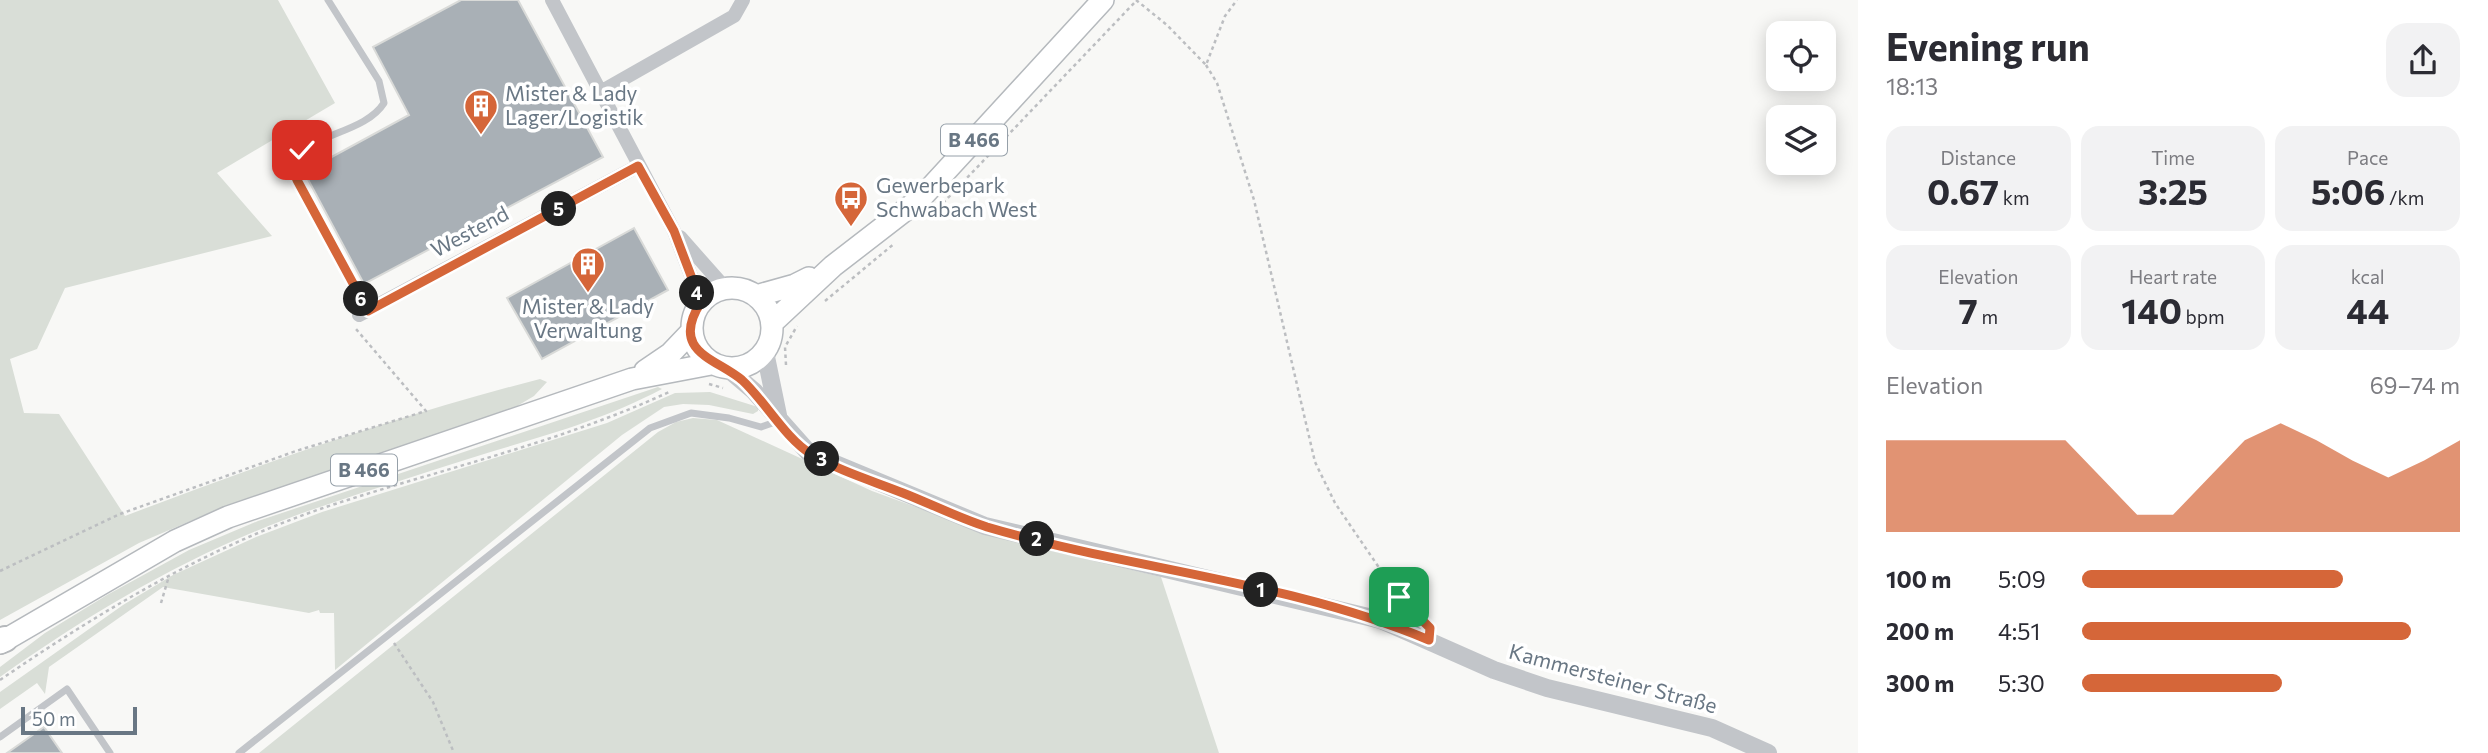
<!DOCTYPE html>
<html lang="en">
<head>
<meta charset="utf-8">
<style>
  :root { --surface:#fff; --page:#f2f2f3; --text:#2b2b33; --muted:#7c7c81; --accent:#d56639 }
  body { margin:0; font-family:Commissioner,sans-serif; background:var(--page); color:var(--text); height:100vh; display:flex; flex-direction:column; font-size:26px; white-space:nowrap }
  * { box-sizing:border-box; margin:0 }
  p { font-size:23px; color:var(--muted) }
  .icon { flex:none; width:38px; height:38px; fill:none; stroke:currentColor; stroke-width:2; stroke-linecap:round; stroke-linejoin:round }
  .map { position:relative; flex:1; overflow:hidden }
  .details { display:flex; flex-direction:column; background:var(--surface); width:630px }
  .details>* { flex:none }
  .fabs { position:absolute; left:1766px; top:21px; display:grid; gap:14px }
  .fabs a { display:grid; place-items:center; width:70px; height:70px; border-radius:14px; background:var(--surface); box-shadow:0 4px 18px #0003; font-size:35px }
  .scale { position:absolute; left:21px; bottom:18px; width:116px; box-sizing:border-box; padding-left:7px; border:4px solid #697784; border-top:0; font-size:19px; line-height:24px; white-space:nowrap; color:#697784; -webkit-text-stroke:5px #fff; paint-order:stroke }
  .pin { position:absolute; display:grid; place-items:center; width:60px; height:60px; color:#fff; margin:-30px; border-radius:14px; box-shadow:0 4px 10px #0006 }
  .km { position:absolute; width:35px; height:35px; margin:-18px; border-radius:50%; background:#222; color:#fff; font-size:19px; line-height:35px; text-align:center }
  .round { display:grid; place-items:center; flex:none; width:74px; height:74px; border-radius:21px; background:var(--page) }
  .overview { display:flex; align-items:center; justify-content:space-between; height:119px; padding:0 28px }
  h1 { font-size:38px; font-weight:700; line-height:52px }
  .figures { display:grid; grid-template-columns:repeat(3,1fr); gap:10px; height:119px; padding:7px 28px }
  .figures div { display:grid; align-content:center; border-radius:18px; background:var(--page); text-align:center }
  .figures b { font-size:35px; font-weight:700 }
  .figures small { font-size:19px; font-weight:400 }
  .figures p { font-size:19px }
  .chart { height:196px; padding:14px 28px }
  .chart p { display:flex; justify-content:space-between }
  .chart svg { width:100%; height:126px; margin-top:7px; fill:var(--accent); opacity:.7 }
  ul { padding:0 28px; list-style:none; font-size:23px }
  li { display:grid; grid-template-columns:112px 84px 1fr; align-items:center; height:52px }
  li i { height:18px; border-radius:9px; background:var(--accent) }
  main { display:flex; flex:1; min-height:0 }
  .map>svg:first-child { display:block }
  .green { fill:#d9ded7 }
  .building { fill:#a9b0b6; stroke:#d9dad8; stroke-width:2 }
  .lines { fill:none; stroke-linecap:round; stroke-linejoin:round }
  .primary-casing { stroke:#b5b9bd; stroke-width:24 }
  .motorway-casing { stroke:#b5b8bb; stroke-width:28 }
  .path { stroke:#bcbec1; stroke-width:2.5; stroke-dasharray:3.5 3.5; stroke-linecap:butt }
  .service { stroke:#c2c5c9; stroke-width:7 }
  .minor { stroke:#c2c5c9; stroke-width:14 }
  .tertiary { stroke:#c2c5c9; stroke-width:18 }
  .primary { stroke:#fff; stroke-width:21 }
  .motorway { stroke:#fff; stroke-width:24 }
  .route-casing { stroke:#fff; stroke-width:14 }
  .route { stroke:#d56639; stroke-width:9 }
  .labels { text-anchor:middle; stroke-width:7; stroke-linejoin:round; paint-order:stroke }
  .shield { fill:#fff; stroke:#96a0a9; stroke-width:2 }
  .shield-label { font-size:19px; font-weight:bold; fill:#697784 }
  .poi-label { font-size:21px; fill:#697784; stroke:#fff; text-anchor:start }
  .street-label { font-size:21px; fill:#697784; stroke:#fff }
</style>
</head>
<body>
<main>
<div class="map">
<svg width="1858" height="753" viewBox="0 0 1858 753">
  <rect width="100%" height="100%" fill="#f8f8f6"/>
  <path class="green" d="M 0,0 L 278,0 L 335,103 L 217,173 L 272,236 L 65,288 L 37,349 L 10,359 L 24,413 L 59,414 L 125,516 C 261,464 399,415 540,379 L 547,382 L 534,396 L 507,412 L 223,507 L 139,543 L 0,620 Z
    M 658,387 L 662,389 C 603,420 547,435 484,454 C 428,472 372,489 317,508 C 202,547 99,607 0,677 L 0,667 L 45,633 L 107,595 L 189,550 L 258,521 Z
    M 710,392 L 758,407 L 758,411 L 753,414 L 709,405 L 683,404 L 664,407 L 622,435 L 335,670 L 334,613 L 320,613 L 319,610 L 309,613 L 163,587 L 49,667 L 45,694 L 37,683 L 0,709 L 0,692 L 123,605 L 173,575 L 256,537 L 322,512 L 607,423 L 675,393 Z
    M 693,418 L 717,420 L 872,491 L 938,515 L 1014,541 L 1161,577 L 1219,753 L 259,753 L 658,432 L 676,422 Z"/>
  <path class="building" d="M 461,0 L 518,0 L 603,157 L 364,284 L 304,172 L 409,115 L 373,47 Z
    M 634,228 L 668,290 L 542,359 L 507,298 Z
    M 44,727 L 62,753 L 7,753 Z"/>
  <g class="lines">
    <g class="primary-casing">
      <path id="primary" d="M692 328a40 40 0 1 1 80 0a40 40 0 1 1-80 0Z
        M 756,296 L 795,285 L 809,278
        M 772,323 L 833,266 L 921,198 L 1103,0
        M 645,371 L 670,354 L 691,332
        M 0,643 L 175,541 L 228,517 L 632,379 L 711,364"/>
    </g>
    <g class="motorway-casing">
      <path id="motorway" d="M 0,641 L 5,639"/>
    </g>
    <path class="path" d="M 1136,0 L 1167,25 L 1206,65 L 1225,16 L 1237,0
      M 1206,65 L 1217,83 L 1254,200 L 1315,462 L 1335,503 L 1399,597 L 1421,619
      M 943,203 L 1137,0
      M 825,301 L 895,243
      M 786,365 L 785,347 L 797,326
      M 709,384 L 723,388
      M 0,571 L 120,514 L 296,451 L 426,411 L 356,329
      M 161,603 L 169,576
      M 394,643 L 433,702 L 454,753
      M 0,680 C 104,609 211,545 332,505 C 445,468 561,442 669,392"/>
    <path class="service" d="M 328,0 L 379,81 L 384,103 C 363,136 301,133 292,168 L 368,311
      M 0,737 L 67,689 L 110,753
      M 239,753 L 650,428 L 691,413 L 729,418 L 761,427 L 778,421"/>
    <path class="minor" d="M 552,0 L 674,231 L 701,302
      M 602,91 L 734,16 L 743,0
      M 680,237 L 726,289
      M 359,315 L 638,166"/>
    <path class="tertiary" d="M 765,352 L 779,420
      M 728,369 L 754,391 L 809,453 L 985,526 L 1381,620 L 1494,670 L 1547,688 L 1712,728 L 1768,753"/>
    <use href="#primary" class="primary"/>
    <use href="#motorway" class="motorway"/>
  </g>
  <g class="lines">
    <g class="route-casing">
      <path id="route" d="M 302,150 L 292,168 L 297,180 L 368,311 L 638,166 L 674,231 L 701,302 C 669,352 716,358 742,380 C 765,401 785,438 811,454 C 839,471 873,481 903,493 C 931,504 959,518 987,527 C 1133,570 1288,581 1429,640 L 1430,628 L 1399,597"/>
    </g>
    <use href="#route" class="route"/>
  </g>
  <defs>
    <g id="building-pin" transform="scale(1.75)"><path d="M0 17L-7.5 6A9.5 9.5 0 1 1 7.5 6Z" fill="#d56639" stroke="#fff"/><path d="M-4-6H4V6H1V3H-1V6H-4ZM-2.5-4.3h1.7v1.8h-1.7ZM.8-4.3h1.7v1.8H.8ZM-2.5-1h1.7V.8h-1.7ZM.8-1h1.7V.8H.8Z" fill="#fff"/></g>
    <g id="bus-pin" transform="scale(1.75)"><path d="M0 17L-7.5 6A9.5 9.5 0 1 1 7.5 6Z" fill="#d56639" stroke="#fff"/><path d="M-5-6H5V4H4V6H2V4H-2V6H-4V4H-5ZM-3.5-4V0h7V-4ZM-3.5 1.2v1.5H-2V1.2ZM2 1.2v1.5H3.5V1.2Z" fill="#fff"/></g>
  </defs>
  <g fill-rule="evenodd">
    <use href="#building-pin" x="481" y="106"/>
    <use href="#bus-pin" x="851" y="198"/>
    <use href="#building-pin" x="588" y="264"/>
  </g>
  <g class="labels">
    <g class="shield">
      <rect x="941" y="124.5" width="66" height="31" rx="5"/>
      <rect x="331" y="454.5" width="66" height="31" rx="5"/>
    </g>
    <g class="shield-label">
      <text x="974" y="147">B 466</text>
      <text x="364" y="477">B 466</text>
    </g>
    <g class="poi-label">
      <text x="505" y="101">Mister &amp; Lady<tspan x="505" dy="24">Lager/Logistik</tspan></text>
      <text x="876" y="193">Gewerbepark<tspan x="876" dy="24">Schwabach West</tspan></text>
      <text x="588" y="314" text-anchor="middle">Mister &amp; Lady<tspan x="588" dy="24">Verwaltung</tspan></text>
    </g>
    <g class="street-label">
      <text transform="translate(470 232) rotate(-28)" y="7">Westend</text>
      <text transform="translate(1613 679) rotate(15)" y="7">Kammersteiner Straße</text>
    </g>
  </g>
</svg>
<div class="fabs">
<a><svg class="icon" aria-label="locate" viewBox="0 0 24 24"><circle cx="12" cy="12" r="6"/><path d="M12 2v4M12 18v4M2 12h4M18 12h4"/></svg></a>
<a><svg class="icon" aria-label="layers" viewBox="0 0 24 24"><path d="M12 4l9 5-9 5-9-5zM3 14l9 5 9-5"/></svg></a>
</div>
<div class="scale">50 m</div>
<div class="pin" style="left:1399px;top:597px;background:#1e9e55"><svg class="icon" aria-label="arrive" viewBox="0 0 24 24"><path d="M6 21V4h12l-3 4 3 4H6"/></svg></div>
<div class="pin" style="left:302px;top:150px;background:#d93025"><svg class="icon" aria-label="check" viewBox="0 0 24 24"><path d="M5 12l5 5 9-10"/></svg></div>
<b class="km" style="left:1261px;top:590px">1</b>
<b class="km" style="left:1037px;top:539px">2</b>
<b class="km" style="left:822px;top:459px">3</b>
<b class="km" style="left:697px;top:293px">4</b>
<b class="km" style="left:559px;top:209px">5</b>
<b class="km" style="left:361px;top:299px">6</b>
</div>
<section class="details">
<div class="overview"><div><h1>Evening run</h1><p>18:13</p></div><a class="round"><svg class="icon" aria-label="share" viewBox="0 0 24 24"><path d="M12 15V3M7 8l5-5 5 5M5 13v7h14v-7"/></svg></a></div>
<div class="figures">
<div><p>Distance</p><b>0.67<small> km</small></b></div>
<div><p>Time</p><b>3:25</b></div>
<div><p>Pace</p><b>5:06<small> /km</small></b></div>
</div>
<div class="figures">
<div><p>Elevation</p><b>7<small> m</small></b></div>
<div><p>Heart rate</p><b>140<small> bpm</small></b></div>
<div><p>kcal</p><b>44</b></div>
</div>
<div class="chart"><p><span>Elevation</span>69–74 m</p>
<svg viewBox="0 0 160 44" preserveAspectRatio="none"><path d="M0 44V12L10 12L20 12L30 12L40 12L50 12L60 25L70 38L80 38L90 25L100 12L110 6L120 12L130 19L140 25L150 19L160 12V44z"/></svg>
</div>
<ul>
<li><b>100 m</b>5:09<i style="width:69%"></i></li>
<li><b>200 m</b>4:51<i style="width:87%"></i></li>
<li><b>300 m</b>5:30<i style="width:53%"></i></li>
</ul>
</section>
</main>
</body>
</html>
